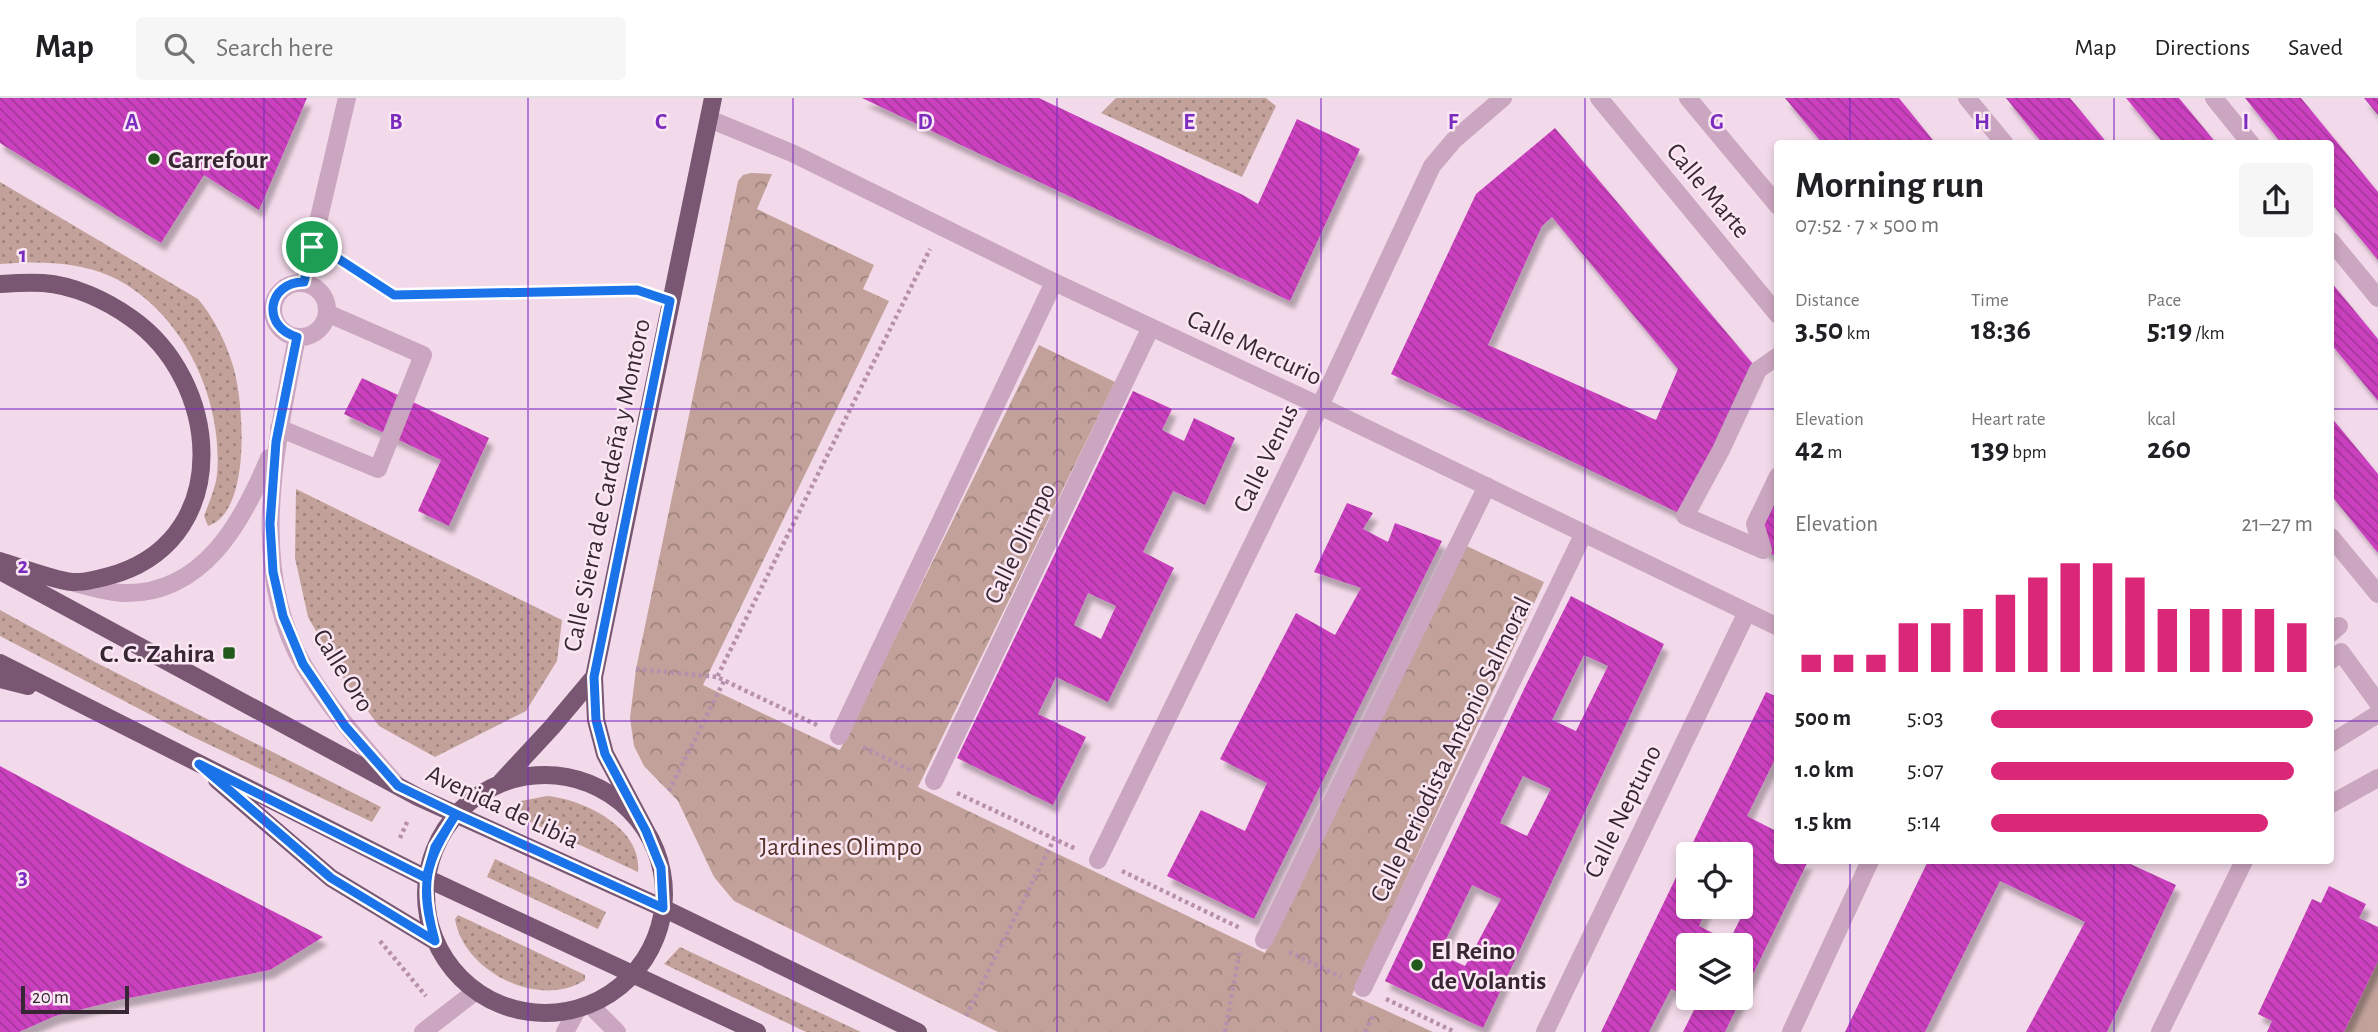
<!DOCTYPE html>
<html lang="en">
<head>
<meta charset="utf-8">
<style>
  :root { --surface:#fff; --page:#f6f6f6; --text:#202124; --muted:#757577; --line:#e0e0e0; --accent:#db2777 }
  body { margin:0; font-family:"Alegreya Sans",sans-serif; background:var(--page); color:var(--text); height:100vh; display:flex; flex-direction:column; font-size:26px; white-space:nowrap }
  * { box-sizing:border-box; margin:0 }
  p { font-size:23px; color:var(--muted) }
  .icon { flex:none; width:38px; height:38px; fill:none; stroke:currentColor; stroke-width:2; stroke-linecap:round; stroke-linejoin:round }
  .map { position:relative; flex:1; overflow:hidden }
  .drawer { position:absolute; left:1774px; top:42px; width:560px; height:724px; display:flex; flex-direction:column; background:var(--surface); border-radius:7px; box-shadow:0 4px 10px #0003 }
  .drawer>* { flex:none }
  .controls { position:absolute; left:1676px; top:744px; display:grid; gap:14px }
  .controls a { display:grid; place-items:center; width:77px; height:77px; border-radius:7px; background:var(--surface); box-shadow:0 4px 10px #0003; font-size:35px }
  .scale { position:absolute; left:21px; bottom:18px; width:108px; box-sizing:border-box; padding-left:7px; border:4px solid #372734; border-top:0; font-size:19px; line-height:24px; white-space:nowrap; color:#372734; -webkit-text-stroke:5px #fae7f3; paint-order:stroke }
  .pin { position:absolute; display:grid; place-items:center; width:60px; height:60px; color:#fff; margin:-30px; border:4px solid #fff; border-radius:50%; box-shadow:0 2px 7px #0007 }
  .round { display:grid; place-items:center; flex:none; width:74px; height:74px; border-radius:7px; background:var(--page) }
  .head { display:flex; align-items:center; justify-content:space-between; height:119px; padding:0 21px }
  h1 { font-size:38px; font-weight:700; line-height:52px }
  .metrics { display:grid; grid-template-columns:repeat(3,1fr); gap:10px; height:119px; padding:7px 21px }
  .metrics div { display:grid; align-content:center }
  .metrics b { font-size:30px; font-weight:700 }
  .metrics small { font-size:19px; font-weight:400 }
  .metrics p { font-size:19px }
  .chart { height:196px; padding:14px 21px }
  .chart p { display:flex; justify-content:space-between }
  .chart svg { width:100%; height:126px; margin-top:7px; stroke:var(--accent); stroke-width:6 }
  ul { padding:0 21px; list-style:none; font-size:23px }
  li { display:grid; grid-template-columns:112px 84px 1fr; align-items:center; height:52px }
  li i { height:18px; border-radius:9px; background:var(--accent) }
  header { display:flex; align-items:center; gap:42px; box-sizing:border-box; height:98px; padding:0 35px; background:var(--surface); border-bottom:2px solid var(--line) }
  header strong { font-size:33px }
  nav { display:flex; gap:38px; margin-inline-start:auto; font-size:24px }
  .search { width:490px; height:63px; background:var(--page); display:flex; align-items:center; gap:18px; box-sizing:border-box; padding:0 24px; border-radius:7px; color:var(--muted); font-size:26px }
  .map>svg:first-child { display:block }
  .grass { fill:url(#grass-dots) }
  .park { fill:url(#park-crowns) }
  .pitch { fill:#c2a19a }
  .building { fill:url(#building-back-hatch); fill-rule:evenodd; filter:url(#shadow) }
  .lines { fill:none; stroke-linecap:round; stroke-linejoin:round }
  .path { stroke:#b790ac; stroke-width:4.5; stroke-dasharray:3.5 3.5; stroke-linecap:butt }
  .minor { stroke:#cba6c0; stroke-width:18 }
  .major { stroke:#795773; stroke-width:18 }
  .route-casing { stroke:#fff; stroke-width:14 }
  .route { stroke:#1a73e8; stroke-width:9 }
  .grid { fill:none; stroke:#7b2cbf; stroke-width:2; stroke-opacity:0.55 }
  .poi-dot { fill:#215a1b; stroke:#fae7f3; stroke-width:2.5 }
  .labels { text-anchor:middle; stroke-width:5; stroke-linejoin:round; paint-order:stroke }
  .poi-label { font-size:26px; font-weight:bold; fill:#372734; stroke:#fae7f3; text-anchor:start }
  .street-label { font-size:26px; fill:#372734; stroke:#fae7f3 }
  .park-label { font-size:26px; fill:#56332a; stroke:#fae7f3 }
  .grid-label { font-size:23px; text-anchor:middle; font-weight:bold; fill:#7b2cbf; stroke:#fae7f3; stroke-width:5; stroke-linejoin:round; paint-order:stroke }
</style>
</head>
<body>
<header>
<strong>Map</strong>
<div class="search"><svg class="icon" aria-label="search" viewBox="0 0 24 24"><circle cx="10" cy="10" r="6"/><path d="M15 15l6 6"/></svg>Search here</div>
<nav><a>Map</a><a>Directions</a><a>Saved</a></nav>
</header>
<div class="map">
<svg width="2378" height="934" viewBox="0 0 2378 934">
  <defs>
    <pattern id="grass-dots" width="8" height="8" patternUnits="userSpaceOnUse" patternTransform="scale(1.75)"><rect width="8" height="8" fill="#c2a19a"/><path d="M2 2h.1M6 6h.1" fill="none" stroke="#9e837e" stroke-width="1.8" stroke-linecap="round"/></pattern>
    <pattern id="park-crowns" width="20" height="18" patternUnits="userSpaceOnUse" patternTransform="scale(1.75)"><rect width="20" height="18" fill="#c2a19a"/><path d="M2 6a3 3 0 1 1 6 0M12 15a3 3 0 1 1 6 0" fill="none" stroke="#9e837e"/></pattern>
    <pattern id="building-back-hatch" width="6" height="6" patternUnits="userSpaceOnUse" patternTransform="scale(1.75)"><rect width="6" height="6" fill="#cb40bf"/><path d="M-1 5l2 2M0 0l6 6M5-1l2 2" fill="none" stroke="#a6369c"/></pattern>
    <filter id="shadow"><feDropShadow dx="4.5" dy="8" stdDeviation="2" flood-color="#0004"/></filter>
  </defs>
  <rect width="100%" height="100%" fill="#f3daea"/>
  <path class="grass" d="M 1116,0 L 1266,0 L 1276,8 L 1242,79 L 1101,15 Z
    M 0,84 L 198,201 C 214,220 226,244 233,268 C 244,303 252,414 208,428 L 204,418 C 209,405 215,391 217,377 C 224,301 182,211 110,178 C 76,163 36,163 0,166 Z
    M 296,391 L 562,522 L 557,563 L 526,613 L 435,659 L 379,628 L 341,577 L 308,519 L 295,460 Z
    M 0,512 L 95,564 L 381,709 L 372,724 L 191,638 L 0,538 Z
    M 547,698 C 583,701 643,730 638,774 L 507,713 L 521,703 Z
    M 495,761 L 606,814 L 598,831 L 487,779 Z
    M 458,817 L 585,877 L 585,882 C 539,912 463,873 455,821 Z
    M 680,849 L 861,934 L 806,934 L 664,866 Z"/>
  <path class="park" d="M 751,75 L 772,76 L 757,111 L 874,167 L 863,191 L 889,203 L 703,587 L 840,652 L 1039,247 L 1115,284 L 918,689 L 1265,855 L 1460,445 L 1544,484 L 1352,897 L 1433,934 L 998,934 L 734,803 L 714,779 L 678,703 L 644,668 L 634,648 L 630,620 L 636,571 L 738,83 L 743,77 Z"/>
  <path class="pitch" d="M 2378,863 L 2378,934 L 2344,934 Z"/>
  <path class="building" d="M 0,0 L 307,0 L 259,112 L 204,77 L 161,145 L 0,45 Z
    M 862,0 L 1039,0 L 1243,97 L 1258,106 L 1297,21 L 1360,51 L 1290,203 Z
    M 1785,0 L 1899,0 L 1936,46 L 1823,46 Z
    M 2006,0 L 2070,0 L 2108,46 L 2043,46 Z
    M 2126,0 L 2179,0 L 2217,46 L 2164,46 Z
    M 2245,0 L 2301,0 L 2378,94 L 2378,162 L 2331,105 L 2331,46 L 2282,46 Z
    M 2364,0 L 2378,0 L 2378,17 Z
    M 1555,30 L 1758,272 L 1685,418 L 1391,276 L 1476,96 ZM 1552,119 L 1678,271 L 1656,322 L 1488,247 L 1542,128 Z
    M 2331,184 L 2378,241 L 2378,303 L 2331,246 Z
    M 362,280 L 489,340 L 449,428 L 418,413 L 441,362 L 344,316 Z
    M 1133,293 L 1172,311 L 1162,332 L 1184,343 L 1194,320 L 1235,340 L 1205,407 L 1173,393 L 1143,454 L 1174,470 L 1108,604 L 1056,579 L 1038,616 L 1086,639 L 1053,707 L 957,660 ZM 1088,495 L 1116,508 L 1101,541 L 1074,527 Z
    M 2331,319 L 2378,376 L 2378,455 L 2331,397 Z
    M 1778,377 L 1778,459 L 1763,452 L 1755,426 Z
    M 1347,405 L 1373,415 L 1363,431 L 1388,444 L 1395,425 L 1442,443 L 1254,821 L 1167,778 L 1201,712 L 1245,733 L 1267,685 L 1220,661 L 1296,515 L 1335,537 L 1361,490 L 1314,474 Z
    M 1571,498 L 1664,546 L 1483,930 L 1385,883 L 1526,587 ZM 1584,557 L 1608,568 L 1576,633 L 1552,622 ZM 1523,678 L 1551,691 L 1527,738 L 1500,725 ZM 1472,787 L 1501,801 L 1465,868 L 1439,856 Z
    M 1766,594 L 1778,599 L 1778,655 L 1747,718 L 1774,732 L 1778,724 L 1778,763 L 1808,763 L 1725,934 L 1683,934 L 1698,904 L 1689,900 L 1741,900 L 1741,847 L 1689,847 L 1689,899 L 1671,891 L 1649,934 L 1601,934 ZM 1689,756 L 1741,756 L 1741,792 L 1752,798 L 1729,843 L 1699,828 L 1708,808 L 1689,808 Z
    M 0,668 L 187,769 L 323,839 L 270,872 L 119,902 L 55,918 L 19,934 L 0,934 Z
    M 1928,763 L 2124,763 L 2176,787 L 2107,934 L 2026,934 L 2085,824 L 2000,783 L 1925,934 L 1845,934 Z
    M 2329,788 L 2366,806 L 2359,820 L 2378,829 L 2378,863 L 2344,934 L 2267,934 L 2272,923 L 2258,916 L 2312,801 L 2321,805 Z"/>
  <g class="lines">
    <path class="path" d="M 338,160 L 394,197 L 637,192 L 646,195
      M 636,571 L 717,579
      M 817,627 L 717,579 L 930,151
      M 863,649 L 912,673
      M 669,693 L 724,583
      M 957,695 L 1076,751
      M 400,740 L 408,722
      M 1122,773 L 1240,830
      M 380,843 L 426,898
      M 1289,854 L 1341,879
      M 1386,901 L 1455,934
      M 966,918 L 1054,741
      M 1225,934 L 1240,852
      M 1365,934 L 1374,916"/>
    <path class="minor" d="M 1599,0 L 1778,217
      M 1688,0 L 1778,108
      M 1967,0 L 2005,46
      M 2214,0 L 2251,46
      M 709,21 L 792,55 L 1054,184 L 1320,308 L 1778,529
      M 2331,143 L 2378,200
      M 304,184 L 347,0
      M273 212a27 27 0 1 1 54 0a27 27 0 1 1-54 0Z
      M 297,239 C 277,343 246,470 304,568 C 330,611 363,648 396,686
      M 1778,258 L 1758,272 L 1721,352 L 1685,418 L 1763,452 L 1755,426 L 1778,378
      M 279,330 L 378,371 L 423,257 L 327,215
      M 2331,439 L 2378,496
      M 75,485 C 90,489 106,494 122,495 C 203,498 243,423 269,360
      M 2331,535 L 2339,528
      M 2331,562 L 2341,554 L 2378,605
      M 839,638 L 1054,184
      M 2331,645 L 2378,616
      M 934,683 L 1151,229
      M 2331,706 L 2378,680
      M 1098,762 L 1320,308 L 1432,68 L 1454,42 L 1503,0
      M 1264,842 L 1487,388
      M 1363,890 L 1584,435
      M 590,907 L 617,934
      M 423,934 L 476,893
      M 565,934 L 577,912
      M 1545,934 L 1747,514
      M 1791,934 L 1870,763
      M 2160,934 L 2244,763"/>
    <path class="major" d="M 0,186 C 14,185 29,184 43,185 C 73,187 106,202 131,220 C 219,281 235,435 119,475 C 106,479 85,485 72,484 C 53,482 19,469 0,463
      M 0,473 L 418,699 L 663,810 L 918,934
      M 0,565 L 426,780 L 757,934
      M 0,581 L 28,588
      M426 796a119 119 0 1 1 238 0a119 119 0 1 1-238 0Z
      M 217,682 L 331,780 L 435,843
      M 501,684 L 552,629 L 594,579
      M 646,733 L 605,656 L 596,622 L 594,579 L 713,0"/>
  </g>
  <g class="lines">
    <g class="route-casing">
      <path id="route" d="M 312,149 L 304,184 C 267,184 261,229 297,239 L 276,344 L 270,426 L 273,474 L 283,518 L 303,566 L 345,628 L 398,688 L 456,716 L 435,749 L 426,780 L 199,666 L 331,780 L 435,843 C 419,786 425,765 456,716 L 663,810 L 661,770 L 646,733 L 605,656 L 596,622 L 594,579 L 670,203 L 637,192 L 394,197 L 328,154 L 312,149"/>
    </g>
    <use href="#route" class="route"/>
  </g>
  <path class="grid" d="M 264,0 L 264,934M 528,0 L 528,934M 793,0 L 793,934M 1057,0 L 1057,934M 1321,0 L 1321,934M 1585,0 L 1585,934M 1850,0 L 1850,46M 2114,0 L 2114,46M 0,311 L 1778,311M 2331,311 L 2378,311M 0,623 L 1778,623M 2331,623 L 2378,623M 1850,763 L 1850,934M 2114,763 L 2114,934"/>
  <g class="poi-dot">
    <circle cx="154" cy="61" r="7"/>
    <rect x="222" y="548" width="14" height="14" rx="3.5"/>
    <circle cx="1417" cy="867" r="7"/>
  </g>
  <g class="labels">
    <g class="poi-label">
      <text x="168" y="70">Carrefour</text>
      <text x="215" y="564" text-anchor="end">C. C. Zahira</text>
      <text x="1431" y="861">El Reino<tspan x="1431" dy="30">de Volantis</tspan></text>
    </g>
    <g class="street-label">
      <text transform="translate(1709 92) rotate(50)" y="9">Calle Marte</text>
      <text transform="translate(1255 249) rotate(25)" y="9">Calle Mercurio</text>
      <text transform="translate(1265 360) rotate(-64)" y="9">Calle Venus</text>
      <text transform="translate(606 387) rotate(-78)" y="9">Calle Sierra de Cardeña y Montoro</text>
      <text transform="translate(1019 445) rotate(-64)" y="9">Calle Olimpo</text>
      <text transform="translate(344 572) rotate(58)" y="9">Calle Oro</text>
      <text transform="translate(1450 651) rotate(-64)" y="9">Calle Periodista Antonio Salmoral</text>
      <text transform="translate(503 708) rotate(25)" y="9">Avenida de Libia</text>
      <text transform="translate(1622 713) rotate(-64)" y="9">Calle Neptuno</text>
    </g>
    <g class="park-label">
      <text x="841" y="757">Jardines Olimpo</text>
    </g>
  </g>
  <g class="grid-label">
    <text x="132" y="31">A</text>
    <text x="396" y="31">B</text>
    <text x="661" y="31">C</text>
    <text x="925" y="31">D</text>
    <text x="1189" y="31">E</text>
    <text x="1453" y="31">F</text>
    <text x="1717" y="31">G</text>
    <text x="1982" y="31">H</text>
    <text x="2246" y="31">I</text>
    <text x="23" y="164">1</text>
    <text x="23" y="475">2</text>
    <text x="23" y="786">3</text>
  </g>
</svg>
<div class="controls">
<a><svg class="icon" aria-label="locate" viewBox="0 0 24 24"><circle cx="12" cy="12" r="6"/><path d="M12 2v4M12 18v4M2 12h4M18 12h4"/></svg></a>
<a><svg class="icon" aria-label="layers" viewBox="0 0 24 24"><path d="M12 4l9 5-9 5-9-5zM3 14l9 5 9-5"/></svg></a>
</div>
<div class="scale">20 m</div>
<div class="pin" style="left:312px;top:149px;background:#1e9e55"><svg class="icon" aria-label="arrive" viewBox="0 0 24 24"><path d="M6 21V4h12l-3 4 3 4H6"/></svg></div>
<section class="drawer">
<div class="head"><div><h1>Morning run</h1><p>07:52 · 7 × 500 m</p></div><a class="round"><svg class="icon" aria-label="share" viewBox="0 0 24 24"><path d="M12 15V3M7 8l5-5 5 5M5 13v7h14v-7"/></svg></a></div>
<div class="metrics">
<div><p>Distance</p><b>3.50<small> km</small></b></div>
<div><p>Time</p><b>18:36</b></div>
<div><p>Pace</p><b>5:19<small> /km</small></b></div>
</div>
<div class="metrics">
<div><p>Elevation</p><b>42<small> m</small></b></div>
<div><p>Heart rate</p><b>139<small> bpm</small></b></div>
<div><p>kcal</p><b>260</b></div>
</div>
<div class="chart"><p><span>Elevation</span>21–27 m</p>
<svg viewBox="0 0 160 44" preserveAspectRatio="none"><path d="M5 44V38M15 44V38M25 44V38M35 44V27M45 44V27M55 44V22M65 44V17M75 44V11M85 44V6M95 44V6M105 44V11M115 44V22M125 44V22M135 44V22M145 44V22M155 44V27"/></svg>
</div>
<ul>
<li><b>500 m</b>5:03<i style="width:100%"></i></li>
<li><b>1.0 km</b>5:07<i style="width:94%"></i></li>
<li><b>1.5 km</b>5:14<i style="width:86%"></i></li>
</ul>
</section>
</div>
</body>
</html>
